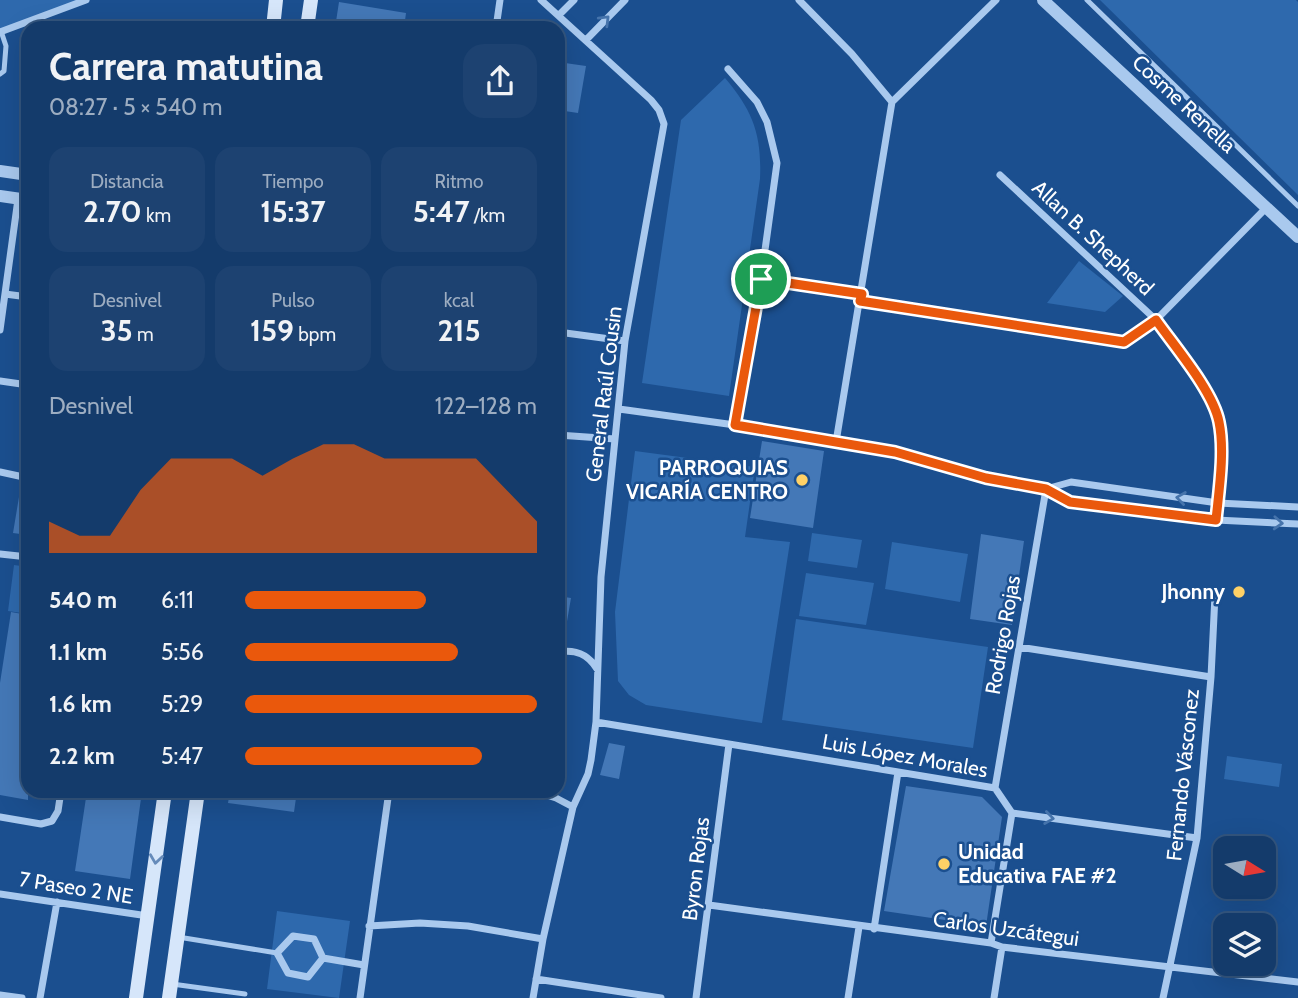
<!DOCTYPE html>
<html lang="es">
<head>
<meta charset="utf-8">
<style>
  :root { --surface:#143b6b; --page:#1d4271; --text:#f1f3f6; --muted:#9dadc1; --line:#33557e; --accent:#ea580c }
  body { margin:0; font-family:Cabin,sans-serif; background:var(--page); color:var(--text); height:100vh; display:flex; flex-direction:column; font-size:26px; white-space:nowrap }
  * { box-sizing:border-box; margin:0 }
  p { font-size:23px; color:var(--muted) }
  .icon { flex:none; width:38px; height:38px; fill:none; stroke:currentColor; stroke-width:2; stroke-linecap:round; stroke-linejoin:round }
  .map { position:relative; flex:1; overflow:hidden }
  .panel { position:absolute; left:21px; top:21px; width:544px; height:777px; display:flex; flex-direction:column; background:var(--surface); border-radius:21px; box-shadow:0 7px 28px #0002,0 0 0 2px var(--line) }
  .panel>* { flex:none }
  .needle { width:46px; rotate:101deg }
  .tools { position:absolute; left:1213px; top:836px; display:grid; gap:14px }
  .tools a { display:grid; place-items:center; width:63px; height:63px; border-radius:14px; background:var(--surface); box-shadow:0 7px 28px #0002,0 0 0 2px var(--line); font-size:35px }
  .pin { position:absolute; display:grid; place-items:center; width:60px; height:60px; color:#fff; margin:-30px; border:4px solid #fff; border-radius:50%; box-shadow:0 2px 7px #0007 }
  .round { display:grid; place-items:center; flex:none; width:74px; height:74px; border-radius:21px; background:var(--page) }
  .overview { display:flex; align-items:center; justify-content:space-between; height:119px; padding:0 28px }
  h1 { font-size:38px; font-weight:700; line-height:52px }
  .metrics { display:grid; grid-template-columns:repeat(3,1fr); gap:10px; height:119px; padding:7px 28px }
  .metrics div { display:grid; align-content:center; border-radius:18px; background:var(--page); text-align:center }
  .metrics b { font-size:30px; font-weight:700 }
  .metrics small { font-size:19px; font-weight:400 }
  .metrics p { font-size:19px }
  .chart { height:196px; padding:14px 28px }
  .chart p { display:flex; justify-content:space-between }
  .chart svg { width:100%; height:126px; margin-top:7px; fill:var(--accent); opacity:.7 }
  ul { padding:0 28px; list-style:none; font-size:23px }
  li { display:grid; grid-template-columns:112px 84px 1fr; align-items:center; height:52px }
  li i { height:18px; border-radius:9px; background:var(--accent) }
  .map>svg:first-child { display:block }
  .green { fill:#2e69ad }
  .building { fill:#4478b7 }
  .lines { fill:none; stroke-linecap:round; stroke-linejoin:round }
  .service { stroke:#a9c9ee; stroke-width:5 }
  .minor { stroke:#a9c9ee; stroke-width:7 }
  .tertiary { stroke:#a9c9ee; stroke-width:12 }
  .secondary { stroke:#d6e6fa; stroke-width:14 }
  .oneway { stroke:#4674ac }
  .oneway2 { stroke:#668bba }
  .route-casing { stroke:#fff; stroke-width:14 }
  .route { stroke:#ea580c; stroke-width:9 }
  .poi-dot { fill:#ffd166; stroke:#1b4f8f; stroke-width:2.5 }
  .labels { text-anchor:middle; stroke-width:5; stroke-linejoin:round; paint-order:stroke }
  .street-label { font-size:21px; fill:#fff; stroke:#1b4f8f }
  .poi-label { font-size:21px; font-weight:bold; fill:#fff; stroke:#1b4f8f; text-anchor:end }
</style>
</head>
<body>
<div class="map">
<svg width="1298" height="998" viewBox="0 0 1298 998">
  <rect width="100%" height="100%" fill="#1b4f8f"/>
  <path class="green" d="M 0,0 L 82,0 L 0,32 Z
    M 1100,0 L 1296,0 L 1298,2 L 1298,195 Z
    M 725,78 C 753,111 762,135 760,179 L 729,396 L 642,383 L 681,120 Z
    M 1079,261 L 1123,296 L 1105,312 L 1047,303 Z
    M 635,451 L 755,467 L 745,537 L 790,542 L 762,723 L 646,705 L 629,695 L 618,681 L 615,612 Z
    M 812,533 L 862,540 L 857,568 L 808,561 Z
    M 892,542 L 968,554 L 960,602 L 885,589 Z
    M 14,565 L 28,567 L 28,614 L 8,611 Z
    M 806,573 L 874,583 L 866,625 L 799,616 Z
    M 796,619 L 988,647 L 973,748 L 782,720 Z
    M 1227,756 L 1282,764 L 1279,787 L 1224,779 Z
    M 277,911 L 350,921 L 339,998 L 267,989 Z"/>
  <path class="building" d="M 339,2 L 406,13 L 404,28 L 335,28 Z
    M 558,62 L 586,66 L 578,113 L 558,110 Z
    M 762,441 L 824,451 L 813,528 L 750,518 Z
    M 21,485 L 28,486 L 28,535 L 13,533 Z
    M 981,534 L 1024,541 L 1012,625 L 970,619 Z
    M 558,596 L 571,598 L 565,633 L 558,632 Z
    M 11,612 L 28,615 L 28,800 L 0,795 L 0,683 Z
    M 609,743 L 625,746 L 619,779 L 600,775 Z
    M 906,786 L 982,797 L 1002,817 L 986,926 L 884,911 Z
    M 87,791 L 142,791 L 130,879 L 75,871 Z
    M 230,791 L 297,791 L 294,812 L 228,803 Z"/>
  <g class="lines">
    <path class="service" d="M 1087,0 L 1298,206
      M 0,74 L 4,71 L 6,46 L 1,31
      M 178,937 L 277,953
      M 172,984 L 245,994"/>
    <path class="minor" d="M 799,0 L 852,54 L 892,102
      M 559,15 L 574,0
      M 496,28 L 500,0
      M 0,32 L 86,0
      M 586,40 L 625,0
      M 728,69 L 757,102 L 767,122 L 777,163 L 761,279 L 735,425
      M 1000,175 L 1156,320 L 1206,391 L 1220,422 L 1221,445 L 1216,520
      M 761,279 L 862,294
      M 5,294 L 28,297
      M 860,301 L 1124,342 L 1156,320 L 1267,207
      M 0,330 L 18,199
      M 558,332 L 625,341
      M 0,381 L 28,385
      M 619,409 L 735,425 L 895,452 L 986,478 L 1046,489 L 995,788
      M 558,435 L 615,439
      M 836,442 L 892,102 L 996,0
      M 0,472 L 28,478
      M 1298,507 L 1218,503 L 1071,482 L 1046,489 L 1070,502 L 1216,520 L 1298,524
      M 0,554 L 28,557
      M 1019,647 L 1211,677
      M 558,652 C 576,649 588,654 597,669
      M 596,722 L 995,788 L 1012,813 L 1197,838
      M 534,791 L 556,798 L 573,807
      M 0,817 L 41,824 L 52,821 L 58,811 L 61,791
      M 0,894 L 148,916
      M 709,905 L 991,943 L 1002,947 L 1298,982
      M 369,926 L 420,923 L 468,926 L 543,939
      M 874,929 L 898,772
      M 293,936 L 314,939 L 323,958 L 308,977 L 288,973 L 277,953 Z
      M 991,943 L 1012,813
      M 323,958 L 364,965
      M 536,979 L 661,998
      M 0,995 L 22,998
      M 40,998 L 57,902
      M 360,998 L 389,791
      M 533,998 L 543,939 L 573,807 L 588,774 L 591,760 L 596,722 L 601,577 L 625,341 L 664,124 L 659,110 L 651,100 L 541,0
      M 696,998 L 729,744
      M 848,998 L 859,927
      M 994,998 L 1002,947
      M 1163,998 L 1197,838 L 1211,677 L 1215,595"/>
    <path class="tertiary" d="M 1043,0 L 1298,237
      M 0,171 L 28,175
      M 0,196 L 28,200"/>
    <path class="secondary" d="M 273,28 L 276,0
      M 307,28 L 311,0
      M 136,998 L 165,791
      M 169,998 L 198,791"/>
  </g>
  <defs><path id="oneway-chevron" d="M-2-3.5L2.5 0L-2 3.5" fill="none" stroke-width="1.6" stroke-linecap="round" stroke-linejoin="round" transform="scale(1.75)"/></defs>
  <g class="oneway">
    <use href="#oneway-chevron" transform="translate(605 20) rotate(-45)"/>
    <use href="#oneway-chevron" transform="translate(1181 498) rotate(-172)"/>
    <use href="#oneway-chevron" transform="translate(1278 523) rotate(3)"/>
    <use href="#oneway-chevron" transform="translate(1049 818) rotate(8)"/>
  </g>
  <use class="oneway2" href="#oneway-chevron" transform="translate(156 859) rotate(98)"/>
  <g class="lines">
    <g class="route-casing">
      <path id="route" d="M 761,279 L 862,294 L 860,301 L 1124,342 L 1156,320 C 1175,347 1213,391 1219,422 C 1225,451 1219,490 1216,520 L 1070,502 L 1046,489 L 986,478 L 895,452 L 735,425 Z"/>
    </g>
    <use href="#route" class="route"/>
  </g>
  <g class="poi-dot">
    <circle cx="802" cy="480" r="7"/>
    <circle cx="1239" cy="592" r="7"/>
    <circle cx="944" cy="864" r="7"/>
  </g>
  <g class="labels">
    <g class="street-label">
      <text transform="translate(1184 104) rotate(43)" y="7">Cosme Renella</text>
      <text transform="translate(1093 238) rotate(43)" y="7">Allan B. Shepherd</text>
      <text transform="translate(604 394) rotate(-83)" y="7">General Raúl Cousin</text>
      <text transform="translate(1003 635) rotate(-80)" y="7">Rodrigo Rojas</text>
      <text transform="translate(905 756) rotate(10)" y="7">Luis López Morales</text>
      <text transform="translate(1183 775) rotate(-84)" y="7">Fernando Vásconez</text>
      <text transform="translate(696 869) rotate(-83)" y="7">Byron Rojas</text>
      <text transform="translate(76 888) rotate(9)" y="7">7 Paseo 2 NE</text>
      <text transform="translate(1006 929) rotate(8)" y="7">Carlos Uzcátegui</text>
    </g>
    <g class="poi-label">
      <text x="788" y="475">PARROQUIAS<tspan x="788" dy="24">VICARÍA CENTRO</tspan></text>
      <text x="1225" y="599">Jhonny</text>
      <text x="958" y="859" text-anchor="start">Unidad<tspan x="958" dy="24">Educativa FAE #2</tspan></text>
    </g>
  </g>
</svg>
<div class="tools">
<a><svg class="needle" viewBox="-14 -14 28 28"><path d="M0-13l5 13h-10z" fill="#e53935"/><path d="M0 13l5-13h-10z" fill="#9dadc1"/></svg></a>
<a><svg class="icon" aria-label="layers" viewBox="0 0 24 24"><path d="M12 4l9 5-9 5-9-5zM3 14l9 5 9-5"/></svg></a>
</div>
<div class="pin" style="left:761px;top:279px;background:#1e9e55"><svg class="icon" aria-label="arrive" viewBox="0 0 24 24"><path d="M6 21V4h12l-3 4 3 4H6"/></svg></div>
<section class="panel">
<div class="overview"><div><h1>Carrera matutina</h1><p>08:27 · 5 × 540 m</p></div><a class="round"><svg class="icon" aria-label="share" viewBox="0 0 24 24"><path d="M12 15V3M7 8l5-5 5 5M5 13v7h14v-7"/></svg></a></div>
<div class="metrics">
<div><p>Distancia</p><b>2.70<small> km</small></b></div>
<div><p>Tiempo</p><b>15:37</b></div>
<div><p>Ritmo</p><b>5:47<small> /km</small></b></div>
</div>
<div class="metrics">
<div><p>Desnivel</p><b>35<small> m</small></b></div>
<div><p>Pulso</p><b>159<small> bpm</small></b></div>
<div><p>kcal</p><b>215</b></div>
</div>
<div class="chart"><p><span>Desnivel</span>122–128 m</p>
<svg viewBox="0 0 160 44" preserveAspectRatio="none"><path d="M0 44V33L10 38L20 38L30 22L40 11L50 11L60 11L70 17L80 11L90 6L100 6L110 11L120 11L130 11L140 11L150 22L160 33V44z"/></svg>
</div>
<ul>
<li><b>540 m</b>6:11<i style="width:62%"></i></li>
<li><b>1.1 km</b>5:56<i style="width:73%"></i></li>
<li><b>1.6 km</b>5:29<i style="width:100%"></i></li>
<li><b>2.2 km</b>5:47<i style="width:81%"></i></li>
</ul>
</section>
</div>
</body>
</html>
